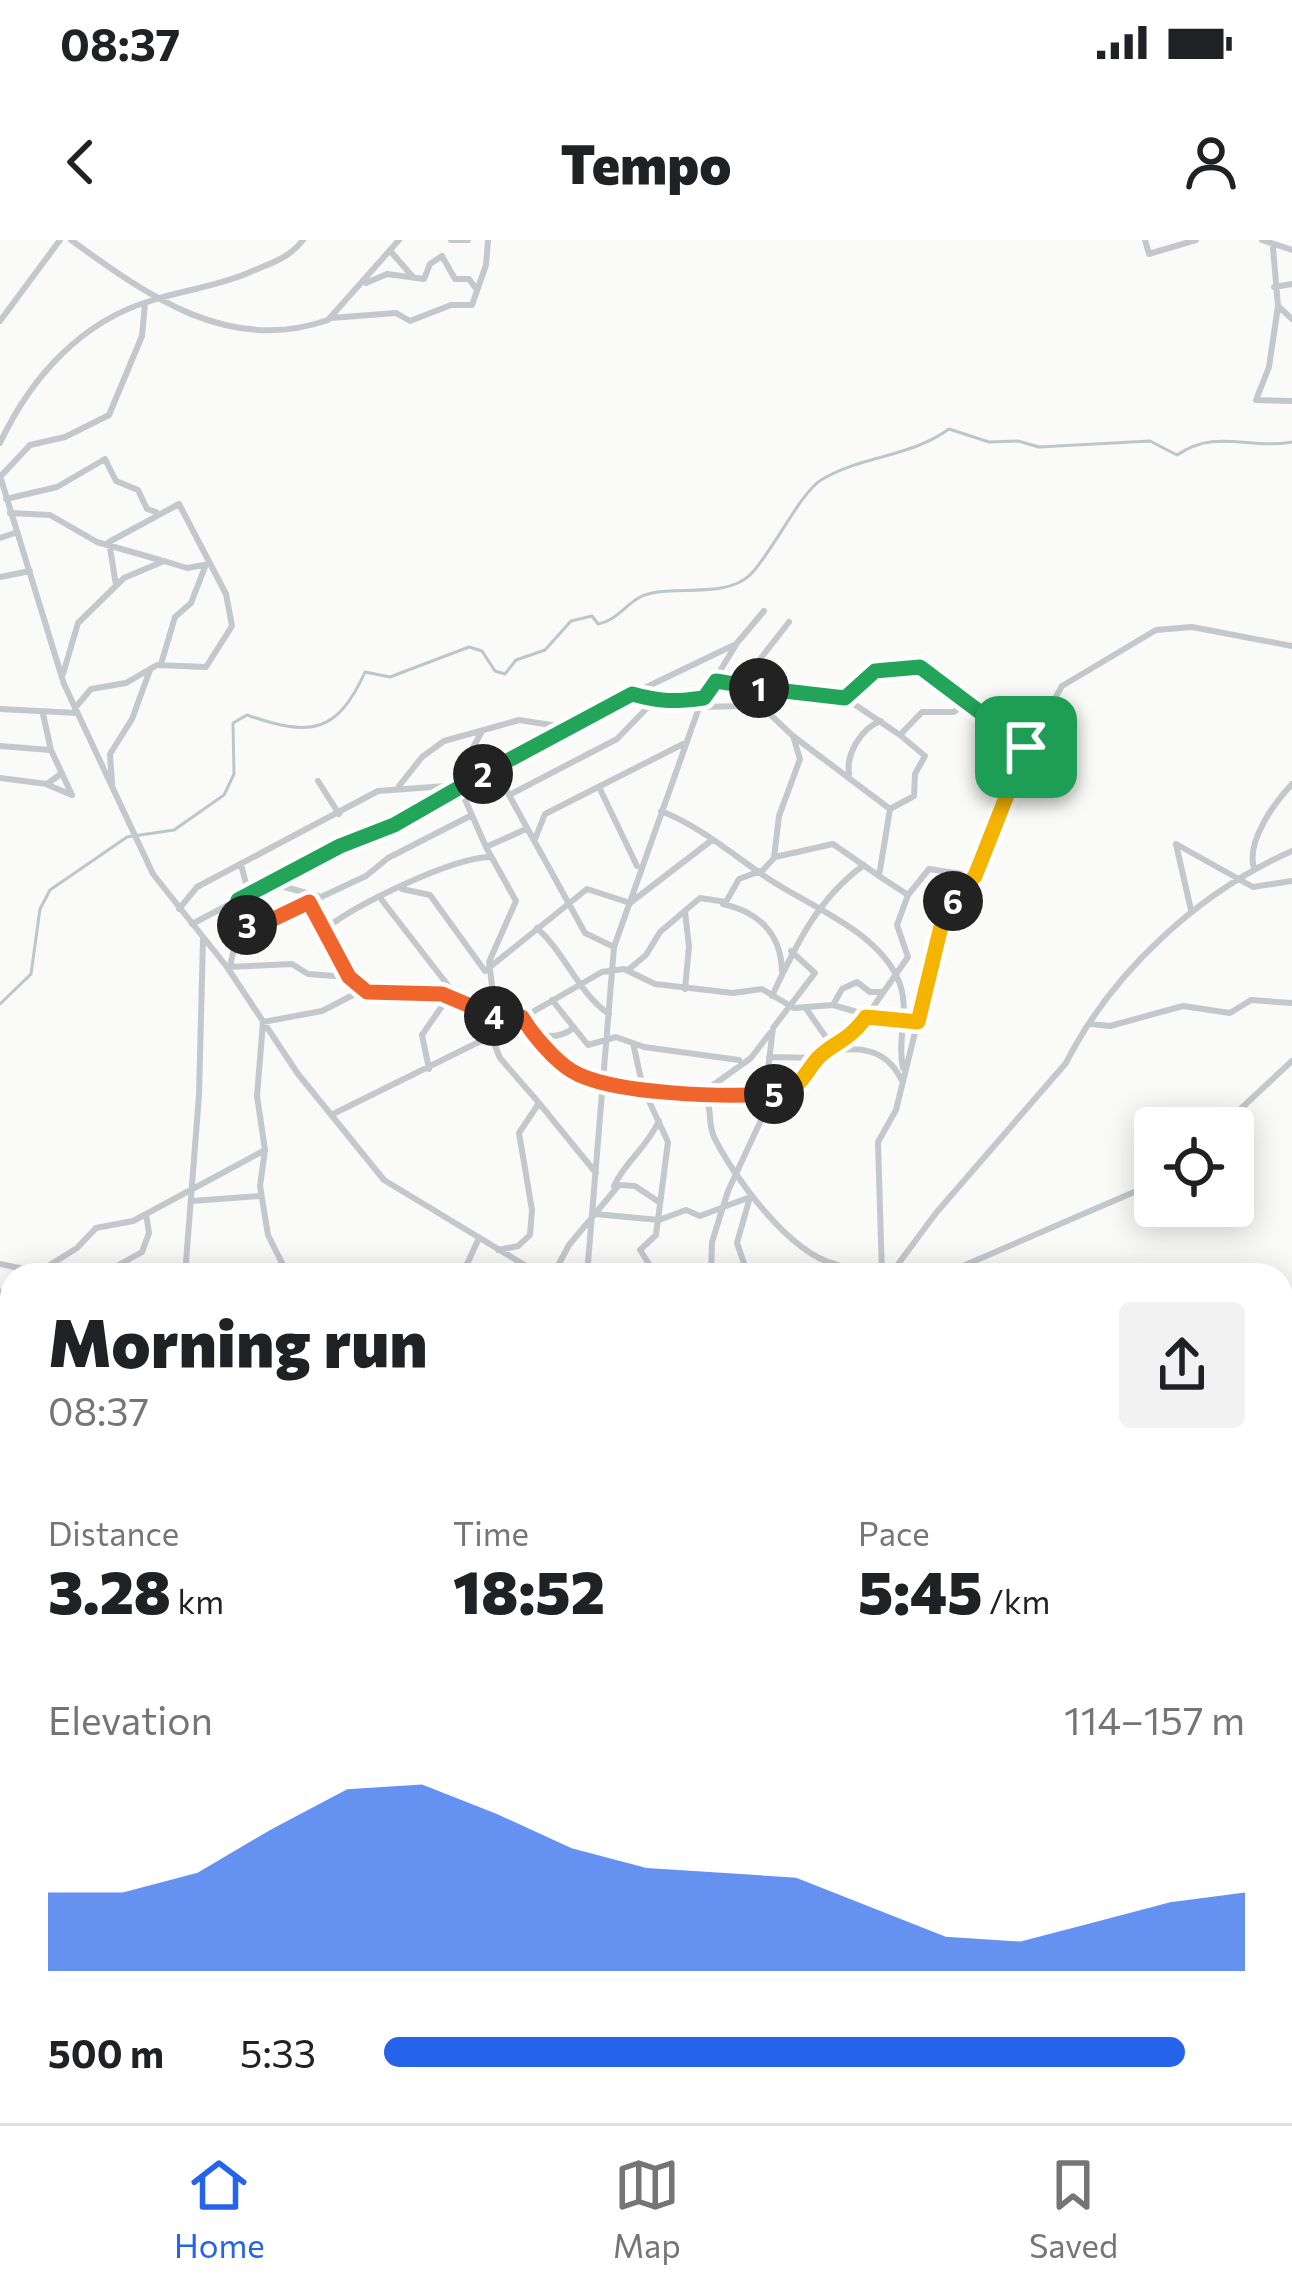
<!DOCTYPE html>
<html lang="en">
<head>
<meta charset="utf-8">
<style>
  :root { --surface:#fff; --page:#f2f2f2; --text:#202124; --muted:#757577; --line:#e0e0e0; --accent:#2563eb }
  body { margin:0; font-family:Commissioner,sans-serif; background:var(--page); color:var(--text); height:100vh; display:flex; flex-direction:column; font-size:45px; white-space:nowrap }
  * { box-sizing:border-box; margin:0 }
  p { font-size:39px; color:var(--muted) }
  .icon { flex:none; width:66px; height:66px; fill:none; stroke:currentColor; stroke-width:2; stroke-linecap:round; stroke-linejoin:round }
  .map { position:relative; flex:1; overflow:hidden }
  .panel { position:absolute; left:0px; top:1023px; width:1293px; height:861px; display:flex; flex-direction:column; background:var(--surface); border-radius:36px 36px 0 0; box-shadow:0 6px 30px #0003 }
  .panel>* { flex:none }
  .fabs { position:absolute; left:1134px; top:867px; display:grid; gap:24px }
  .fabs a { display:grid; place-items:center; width:120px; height:120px; border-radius:12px; background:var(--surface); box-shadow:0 6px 30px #0003; font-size:60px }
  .pin { position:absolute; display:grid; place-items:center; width:102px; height:102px; color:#fff; margin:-51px; border-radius:24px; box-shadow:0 6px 18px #0006 }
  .km { position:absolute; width:60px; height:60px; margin:-30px; border-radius:50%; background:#222; color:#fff; font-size:33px; line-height:60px; text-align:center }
  .round { display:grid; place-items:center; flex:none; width:126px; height:126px; border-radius:12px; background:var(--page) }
  .overview { display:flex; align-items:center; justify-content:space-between; height:204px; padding:0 48px }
  h1 { font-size:66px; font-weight:800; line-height:90px }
  .figures { display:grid; grid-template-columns:repeat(3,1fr); gap:18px; height:204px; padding:12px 48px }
  .figures div { display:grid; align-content:center }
  .figures b { font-size:60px; font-weight:800 }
  .figures small { font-size:33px; font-weight:400 }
  .figures p { font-size:33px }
  .chart { height:336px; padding:24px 48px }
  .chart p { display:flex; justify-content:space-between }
  .chart svg { width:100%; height:216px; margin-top:12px; fill:var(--accent); opacity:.7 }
  ul { padding:0 48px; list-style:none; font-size:39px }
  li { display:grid; grid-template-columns:192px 144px 1fr; align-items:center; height:90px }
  li i { height:30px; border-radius:15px; background:var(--accent) }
  .status { display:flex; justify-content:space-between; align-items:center; height:84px; padding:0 60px; background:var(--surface); direction:ltr }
  .status svg { height:33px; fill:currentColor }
  header { display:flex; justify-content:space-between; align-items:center; height:156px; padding:0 48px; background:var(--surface); font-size:54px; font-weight:800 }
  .tab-bar { display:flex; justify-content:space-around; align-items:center; height:168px; border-top:3px solid var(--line); background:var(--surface); font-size:33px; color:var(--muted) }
  .tab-bar a { display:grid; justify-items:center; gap:6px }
  .tab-bar .current { color:var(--accent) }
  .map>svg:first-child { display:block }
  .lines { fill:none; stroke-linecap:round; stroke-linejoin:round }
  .stream { stroke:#bbc7cb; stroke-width:3 }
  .river { stroke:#bbc7cb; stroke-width:8 }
  .minor { stroke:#c3c8cc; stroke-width:6 }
  .split-1-casing { stroke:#fff; stroke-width:24 }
  .split-2-casing { stroke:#fff; stroke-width:24 }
  .split-3-casing { stroke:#fff; stroke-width:24 }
  .split-4-casing { stroke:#fff; stroke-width:24 }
  .split-5-casing { stroke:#fff; stroke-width:24 }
  .split-6-casing { stroke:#fff; stroke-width:24 }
  .split-7-casing { stroke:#fff; stroke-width:24 }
  .split-1 { stroke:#22a559; stroke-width:15 }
  .split-2 { stroke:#22a559; stroke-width:15 }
  .split-3 { stroke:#22a559; stroke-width:15 }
  .split-4 { stroke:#f0652b; stroke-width:15 }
  .split-5 { stroke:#f0652b; stroke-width:15 }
  .split-6 { stroke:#f5b400; stroke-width:15 }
  .split-7 { stroke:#f5b400; stroke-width:15 }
</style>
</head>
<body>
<div class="status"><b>08:37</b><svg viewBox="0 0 49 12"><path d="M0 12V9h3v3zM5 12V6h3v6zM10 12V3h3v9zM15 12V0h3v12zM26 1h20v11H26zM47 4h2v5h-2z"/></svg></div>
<header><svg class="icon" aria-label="back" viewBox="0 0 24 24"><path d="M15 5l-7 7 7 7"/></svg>Tempo<svg class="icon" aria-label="person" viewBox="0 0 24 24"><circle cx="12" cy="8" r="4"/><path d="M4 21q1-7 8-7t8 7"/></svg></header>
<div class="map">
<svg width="1292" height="1883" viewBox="0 0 1292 1883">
  <rect width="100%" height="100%" fill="#fafaf8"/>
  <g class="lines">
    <path class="stream" d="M 0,764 L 31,734 L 40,669 L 50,650 L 127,597 L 174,590 L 224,555 L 234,534 L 233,483 L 247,475 C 310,497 337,494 365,432 L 390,437 L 469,407 L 482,411 L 495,431 L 505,434 L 516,420 L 545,410 L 571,381 L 592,376 L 598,384 C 620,380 629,357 652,353 C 681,347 727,357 750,335 C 772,313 800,253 821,240 C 862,215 909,218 949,189 L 989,202 L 1018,201 L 1039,207 L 1150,201 L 1177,215 C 1216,188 1249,210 1292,202
      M 279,1872 L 288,1883"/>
    <path class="river" d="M 0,1655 L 12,1658"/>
    <path class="minor" d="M 71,0 C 147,55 228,115 328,80 L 399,0
      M 451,0 L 468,0
      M 1145,0 L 1149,14 L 1196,0
      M 1262,0 L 1292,10
      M 1273,8 L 1278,66 L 1269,127 L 1256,160 L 1292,161
      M 392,13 L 413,37
      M 366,43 L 387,34 L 424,39 L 430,24 L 442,16 L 455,39 L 469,39 L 477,50
      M 1274,47 L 1292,44
      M 1278,66 L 1292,79
      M 331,78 L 396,73 L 410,81 L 451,65 L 472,65 L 486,25 L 488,0
      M 0,81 L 60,0
      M 0,203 C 30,139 80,82 150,61 C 183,50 215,47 248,33 C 268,24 289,19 303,0
      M 0,236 L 64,444 L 153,634 L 227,727 L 298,834 L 384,940 L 541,1035
      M 0,237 L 30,205 L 65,197 L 109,175 L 142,96 L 145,63
      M 6,259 L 57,247 L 105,219 L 116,241 L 138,250 L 147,269 L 156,272
      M 10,273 L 50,275 L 97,302 L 160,320
      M 0,298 L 15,293
      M 0,337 L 30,331
      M 161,424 L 175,377 L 191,363 L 205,327
      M 63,434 L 78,383 L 124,338 L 164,321 L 187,328 L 209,324
      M 736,440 L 754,427 L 789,382
      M 716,441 L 751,444 L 767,453 L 845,458 L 900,495
      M 634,453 L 734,405
      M 845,458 L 875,431 L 920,427 L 1026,507
      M 758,463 L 793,496 L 800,519 L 779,576 L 774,618
      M 699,467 L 746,466 L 772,454
      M 75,468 L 91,449 L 126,443 L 157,425 L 206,427 L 232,386 L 226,354 L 179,264 L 109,302 L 116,345
      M 0,469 L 77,473
      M 43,474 L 51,510 L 72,555
      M 482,491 L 456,539 L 486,607 L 526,589
      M 793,496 L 890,569 L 879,636 L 908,655 L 897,685 L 908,717 L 850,800 L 836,808
      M 0,506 L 50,510
      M 495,528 L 564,487
      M 849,534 C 846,514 861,488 881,481
      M 0,538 L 47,544 L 62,533
      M 318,541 L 339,574
      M 112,544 L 110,514 L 132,479 L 150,430
      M 48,545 L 72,555
      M 399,546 L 422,517 L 444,501 L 519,480 L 564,487 L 634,454 L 655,464
      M 599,547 L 637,626
      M 509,555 L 585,693 L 614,707
      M 890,569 L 914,556 L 915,534 L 925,516 L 900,495 L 922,472 L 954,472 L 964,463
      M 661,571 C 702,587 735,617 772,641 C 812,667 875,691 897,737 C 912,767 896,797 903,828
      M 535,599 L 545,574 L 683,504
      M 486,607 L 516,661 L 489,722 L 496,777
      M 1254,628 C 1246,602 1274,563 1292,544
      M 271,645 L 461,548
      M 402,649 L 430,655 L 485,731 L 587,649 L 630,663 L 712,600
      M 251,653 L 277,645 L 318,656
      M 908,655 L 929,629 L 975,636
      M 381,659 L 457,757
      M 238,660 L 245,684 L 261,685 L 366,636 L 388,618 L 472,575
      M 309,662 L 349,737
      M 723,664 C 758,672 781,693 782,731
      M 179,669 L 197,647 L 378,551 L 460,545 L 495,528 L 509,555 L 617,499 L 647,468 L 701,458
      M 1191,670 L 1176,604 L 1253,647 L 1292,641
      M 685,671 L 689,707 L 685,749
      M 192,684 L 249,654 L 241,625
      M 537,688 C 566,714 578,753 609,774
      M 325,689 C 357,664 451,618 490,617
      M 227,727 L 292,724 L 308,734 L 349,737 L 371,754 L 452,757 L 510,781
      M 230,727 L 235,703 L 249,686
      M 628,730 L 646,715 L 660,692 L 700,658 L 726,662 L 739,639 L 763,630 L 775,617 L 833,604 L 879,636
      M 772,756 C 796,705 818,658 864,625
      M 552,760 L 588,805 L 616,797 L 644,807 L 739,820
      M 833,765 L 842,749 L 857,742 L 870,752 L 883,752
      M 807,770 L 835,810
      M 522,777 C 533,796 554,802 572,789
      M 1091,784 L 1110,786 L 1183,766 L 1230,773 L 1251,760 L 1292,763
      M 537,792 C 548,806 559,824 575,833 C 607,849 756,865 789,852 C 808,845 811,823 827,812 C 858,806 886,808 901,839
      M 770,793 L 751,818 L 702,853 C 714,868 707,882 714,897 C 733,936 789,1013 835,1024
      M 633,803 L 643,848 L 668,902 L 656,995 L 640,1010 L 656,1035
      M 769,817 L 819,818
      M 429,829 L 422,795 L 449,756
      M 539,863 L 596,933
      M 333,874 L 491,796
      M 1220,888 L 1292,821
      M 614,946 C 624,923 645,910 659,881
      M 192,961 L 260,956
      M 595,974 L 659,980 L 686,970 L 700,976 L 750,957 L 737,1003 L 748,1035
      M 498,1010 L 518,1006 L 530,995 L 532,970 L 519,893 L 539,863 L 500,818 L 491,796 L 602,732 L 624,729 L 655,744 L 733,753 L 762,749 L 794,768 L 833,765 L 902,785 L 918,782
      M 0,1024 L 39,1032
      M 34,1035 L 77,1008 L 96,988 L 133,981 L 265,910
      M 101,1035 L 142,1012 L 149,993 L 146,974
      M 185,1035 L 199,855 L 203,698
      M 288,1035 L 268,995 L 260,946 L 265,910 L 257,856 L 263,782 L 322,771 L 355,754 L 371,754
      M 462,1035 L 479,998
      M 553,1035 L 569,1005 L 619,945 L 635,946 L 659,962
      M 587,1035 L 614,707 L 701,462 L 737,403 L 764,371
      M 711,1035 L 712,1002 L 728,951 L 762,878 L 773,788 L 815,733 L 791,711
      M 812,1035 L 835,1024 L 870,1035
      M 882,1035 L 878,902 L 896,870 L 944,674 L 975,636 L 1011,535 L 1062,446 L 1156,390 L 1192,387 L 1292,406
      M 890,1035 L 936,973 L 1066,823 C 1112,732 1199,652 1292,611
      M 942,1035 L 1155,943
      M 0,1052 L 12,1049
      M 0,1085 L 12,1078
      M 0,1189 L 12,1163
      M 0,1200 L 12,1196
      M 1281,1208 L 1292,1196
      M 0,1237 L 12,1231
      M 0,1266 L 12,1289
      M 0,1336 L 12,1330
      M 0,1341 L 12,1366
      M 0,1377 L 12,1376
      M 1281,1416 L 1292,1419
      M 1281,1463 L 1292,1456
      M 0,1485 L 12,1496
      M 9,1491 L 12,1418
      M 1281,1503 L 1281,1519
      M 1281,1564 L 1292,1561
      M 1281,1629 L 1292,1630
      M 1281,1718 L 1292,1717
      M 0,1753 L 12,1753
      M 1281,1767 L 1290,1781
      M 1292,1767 L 1286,1813 L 1292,1828
      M 0,1816 L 12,1800
      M 1281,1832 L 1292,1848
      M 1281,1854 L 1292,1856
      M 493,1872 L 497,1883
      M 638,1872 L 655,1883
      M 876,1872 L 882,1883
      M 954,1872 L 955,1883
      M 977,1872 L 998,1880 L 998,1872
      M 654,1881 L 668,1872
      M 323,1883 L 324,1872
      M 571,1883 L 575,1872
      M 773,1883 L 776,1872
      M 852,1883 L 855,1872
      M 934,1883 L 937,1872
      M 1167,1883 L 1168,1872"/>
  </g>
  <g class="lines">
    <g class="split-1-casing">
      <path id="split-1" d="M 759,448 L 845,458 L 875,431 L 920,427 L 1026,507"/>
    </g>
    <g class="split-2-casing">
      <path id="split-2" d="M 483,534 L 632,454 C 661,462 674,462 704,458 L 716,441 L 759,448"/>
    </g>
    <g class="split-3-casing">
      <path id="split-3" d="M 247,685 L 238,660 L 340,606 L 394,585 L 483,534"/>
    </g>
    <g class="split-4-casing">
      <path id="split-4" d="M 247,685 L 261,685 L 309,662 L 349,737 L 367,752 L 442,754 L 494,776"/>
    </g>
    <g class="split-5-casing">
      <path id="split-5" d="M 494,776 L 514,782 L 522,777 C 532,794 555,821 572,831 C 611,855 727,857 774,854"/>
    </g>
    <g class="split-6-casing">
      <path id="split-6" d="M 774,854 C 800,851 802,837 817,819 C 831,803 847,803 866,777 L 918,782 L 944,674 L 953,661"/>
    </g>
    <g class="split-7-casing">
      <path id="split-7" d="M 953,661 L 975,636 L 1026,507"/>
    </g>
    <use href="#split-1" class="split-1"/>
    <use href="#split-2" class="split-2"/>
    <use href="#split-3" class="split-3"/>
    <use href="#split-4" class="split-4"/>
    <use href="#split-5" class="split-5"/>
    <use href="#split-6" class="split-6"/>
    <use href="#split-7" class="split-7"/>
  </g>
</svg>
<div class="fabs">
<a><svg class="icon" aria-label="locate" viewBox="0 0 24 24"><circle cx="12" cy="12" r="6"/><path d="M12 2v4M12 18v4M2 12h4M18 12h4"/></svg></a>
</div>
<div class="pin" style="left:1026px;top:507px;background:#1e9e55"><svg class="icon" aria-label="arrive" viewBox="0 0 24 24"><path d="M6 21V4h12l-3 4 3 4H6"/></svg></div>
<b class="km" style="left:759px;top:448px">1</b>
<b class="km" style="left:483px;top:534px">2</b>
<b class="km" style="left:247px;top:685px">3</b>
<b class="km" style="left:494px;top:776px">4</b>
<b class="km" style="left:774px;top:854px">5</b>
<b class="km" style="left:953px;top:661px">6</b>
<section class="panel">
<div class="overview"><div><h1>Morning run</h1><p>08:37</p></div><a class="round"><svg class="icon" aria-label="share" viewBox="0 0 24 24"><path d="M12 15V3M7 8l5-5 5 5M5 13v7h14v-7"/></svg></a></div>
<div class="figures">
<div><p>Distance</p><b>3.28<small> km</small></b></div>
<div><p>Time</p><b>18:52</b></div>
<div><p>Pace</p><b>5:45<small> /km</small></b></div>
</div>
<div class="chart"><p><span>Elevation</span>114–157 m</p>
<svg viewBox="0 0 160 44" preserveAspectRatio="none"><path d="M0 44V28L10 28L20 24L30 15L40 7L50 6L60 12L70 19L80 23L90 24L100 25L110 31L120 37L130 38L140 34L150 30L160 28V44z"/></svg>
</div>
<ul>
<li><b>500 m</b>5:33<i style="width:93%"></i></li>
</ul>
</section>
</div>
<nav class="tab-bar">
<a class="current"><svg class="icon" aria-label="home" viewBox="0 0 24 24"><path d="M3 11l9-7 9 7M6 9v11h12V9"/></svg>Home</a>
<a><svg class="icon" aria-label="map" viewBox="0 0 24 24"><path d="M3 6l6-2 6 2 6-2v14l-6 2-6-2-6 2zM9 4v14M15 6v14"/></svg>Map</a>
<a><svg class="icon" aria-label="saved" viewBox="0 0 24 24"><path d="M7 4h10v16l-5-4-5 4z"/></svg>Saved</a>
</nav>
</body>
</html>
